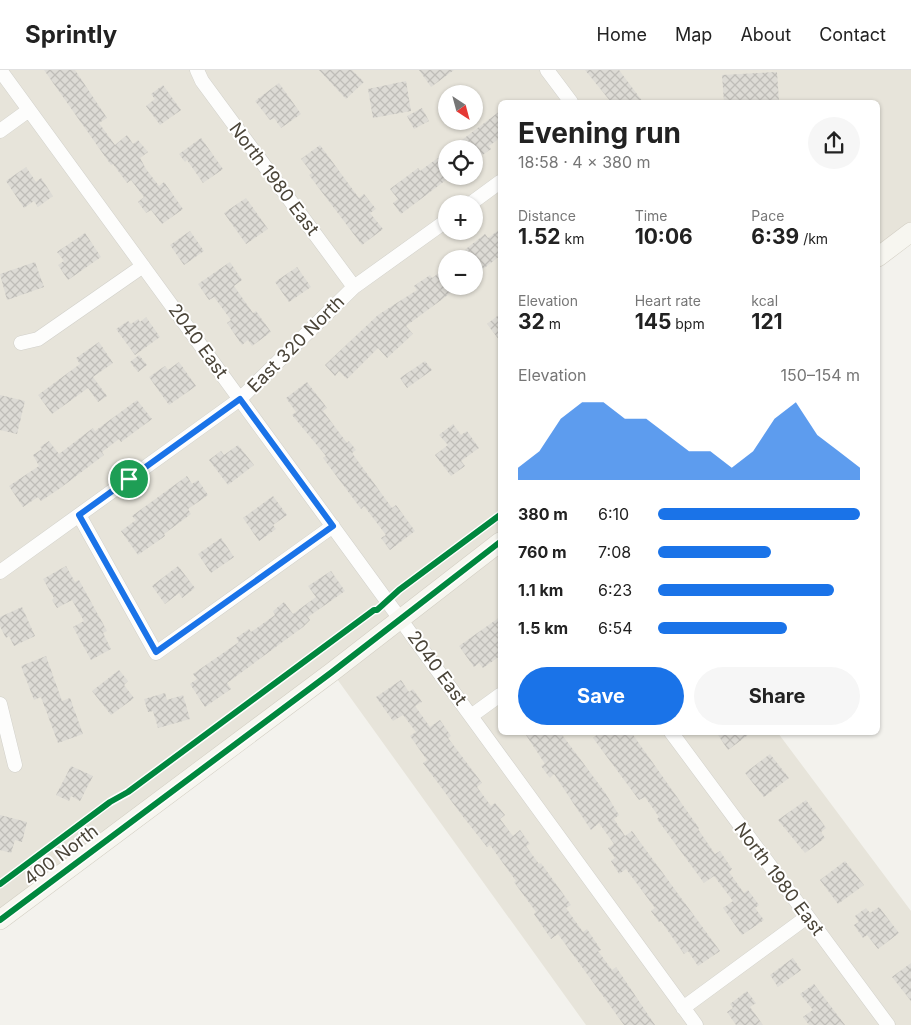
<!DOCTYPE html>
<html lang="en">
<head>
<meta charset="utf-8">
<style>
  :root { --surface:#fff; --page:#f6f6f6; --text:#222; --muted:#767676; --line:#e0e0e0; --accent:#1a73e8 }
  body { margin:0; font-family:Inter,sans-serif; background:var(--page); color:var(--text); height:100vh; display:flex; flex-direction:column; font-size:19px; white-space:nowrap }
  * { box-sizing:border-box; margin:0 }
  p { font-size:16px; color:var(--muted) }
  .icon { flex:none; width:28px; height:28px; fill:none; stroke:currentColor; stroke-width:2; stroke-linecap:round; stroke-linejoin:round }
  .map { position:relative; flex:1; overflow:hidden }
  .details { position:absolute; left:498px; top:30px; width:382px; height:635px; display:flex; flex-direction:column; background:var(--surface); border-radius:8px; box-shadow:0 1px 4px #0004 }
  .details>* { flex:none }
  .needle { width:32px; rotate:144deg }
  .controls { position:absolute; left:438px; top:15px; display:grid; gap:10px }
  .controls a { display:grid; place-items:center; width:45px; height:45px; border-radius:50%; background:var(--surface); box-shadow:0 1px 4px #0004; font-size:25px }
  .pin { position:absolute; display:grid; place-items:center; width:42px; height:42px; color:#fff; margin:-21px; border:2px solid #fff; border-radius:50%; box-shadow:0 1px 5px #0007 }
  .round { display:grid; place-items:center; flex:none; width:52px; height:52px; border-radius:26px; background:var(--page) }
  .summary { display:flex; align-items:center; justify-content:space-between; height:85px; padding:0 20px }
  h1 { font-size:28px; font-weight:700; line-height:38px }
  .stats { display:grid; grid-template-columns:repeat(3,1fr); gap:8px; height:85px; padding:5px 20px }
  .stats div { display:grid; align-content:center }
  .stats b { font-size:21px; font-weight:700 }
  .stats small { font-size:14px; font-weight:400 }
  .stats p { font-size:14px }
  .chart { height:140px; padding:10px 20px }
  .chart p { display:flex; justify-content:space-between }
  .chart svg { width:100%; height:90px; margin-top:5px; fill:var(--accent); opacity:.7 }
  .primary-button { display:flex; gap:10px; margin-top:auto; padding:10px 20px }
  .primary-button a { flex:1; height:58px; border-radius:30px; background:var(--accent); color:#fff; font-size:20px; font-weight:700; line-height:58px; text-align:center }
  .primary-button a+a { background:var(--page); color:var(--text) }
  ul { padding:0 20px; list-style:none; font-size:16px }
  li { display:grid; grid-template-columns:80px 60px 1fr; align-items:center; height:38px }
  li i { height:12px; border-radius:6px; background:var(--accent) }
  header { display:flex; align-items:center; gap:30px; box-sizing:border-box; height:70px; padding:0 25px; background:var(--surface); border-bottom:1px solid var(--line) }
  header strong { font-size:24px }
  nav { display:flex; gap:28px; margin-inline-start:auto; font-size:18px }
  .map>svg:first-child { display:block }
  .residential { fill:#e7e4da; fill-rule:evenodd }
  .building { fill:url(#building-cross-hatch) }
  .lines { fill:none; stroke-linecap:round; stroke-linejoin:round }
  .minor-casing { stroke:#d1d0ca; stroke-width:15 }
  .secondary-casing { stroke:#d3cfc4; stroke-width:20 }
  .minor { stroke:#fdfdfc; stroke-width:14 }
  .secondary { stroke:#f7f6f0; stroke-width:19 }
  .cycleway-casing { stroke:#fff; stroke-width:9 }
  .cycleway { stroke:#00873e; stroke-width:6 }
  .route-casing { stroke:#fff; stroke-width:10 }
  .route { stroke:#1a73e8; stroke-width:6 }
  .labels { text-anchor:middle; stroke-width:4; stroke-linejoin:round; paint-order:stroke }
  .street-label { font-size:18px; fill:#4a4438; stroke:#fff }
</style>
</head>
<body>
<header>
<strong>Sprintly</strong>
<nav><a>Home</a><a>Map</a><a>About</a><a>Contact</a></nav>
</header>
<div class="map">
<svg width="911" height="955" viewBox="0 0 911 955">
  <defs>
    <pattern id="building-cross-hatch" width="8" height="8" patternUnits="userSpaceOnUse" patternTransform="scale(1.25)"><rect width="8" height="8" fill="#dddbd5"/><path d="M0 0l8 8M0 8l8-8" fill="none" stroke="#bfbdb8"/></pattern>
  </defs>
  <rect width="100%" height="100%" fill="#f3f2ed"/>
  <path class="residential" d="M 0,0 L 911,0 L 911,162 L 878,187 L 878,32 L 500,32 L 500,662 L 778,663 L 911,841 L 911,955 L 586,955 L 332,602 L 0,850 ZM 446,24 L 474,24 L 474,51 L 446,51 ZM 446,79 L 474,79 L 474,106 L 446,106 ZM 446,134 L 474,134 L 474,161 L 446,161 ZM 446,189 L 474,189 L 474,216 L 446,216 Z"/>
  <path class="building" d="M 44,0 L 75,0 L 107,48 L 99,53 L 115,75 L 127,65 L 133,74 L 138,70 L 148,82 L 140,88 L 146,99 L 159,116 L 164,112 L 183,139 L 162,154 L 151,140 L 146,143 L 138,132 L 144,127 L 131,110 L 127,113 L 113,94 L 111,95 Z
    M 319,0 L 352,0 L 364,12 L 346,29 Z
    M 419,0 L 454,0 L 431,17 Z
    M 585,0 L 619,0 L 643,32 L 611,32 Z
    M 777,2 L 779,32 L 724,32 L 722,5 Z
    M 406,11 L 411,41 L 373,48 L 368,19 Z
    M 279,13 L 301,44 L 281,58 L 274,48 L 270,50 L 255,31 Z
    M 163,15 L 181,40 L 160,55 L 146,36 L 155,29 L 151,24 Z
    M 422,38 L 429,51 L 414,59 L 407,46 Z
    M 500,41 L 500,68 L 489,76 L 491,79 L 474,91 L 474,79 L 450,79 Z
    M 201,68 L 223,99 L 203,113 L 187,90 L 185,92 L 179,84 Z
    M 320,75 L 359,128 L 364,124 L 376,139 L 370,143 L 383,159 L 362,175 L 309,105 L 312,103 L 301,89 Z
    M 446,82 L 446,110 L 401,144 L 393,133 L 398,129 L 390,119 L 418,98 L 420,101 Z
    M 26,97 L 36,112 L 41,108 L 53,126 L 38,137 L 34,131 L 24,138 L 6,111 Z
    M 246,128 L 268,159 L 246,174 L 224,143 Z
    M 500,159 L 500,186 L 474,206 L 474,189 L 453,189 L 485,164 L 488,168 Z
    M 190,161 L 204,181 L 184,195 L 170,175 Z
    M 85,163 L 101,187 L 68,210 L 58,195 L 64,191 L 57,182 Z
    M 35,192 L 44,217 L 7,230 L 0,204 Z
    M 230,192 L 242,210 L 234,216 L 253,243 L 256,241 L 271,262 L 252,276 L 248,270 L 242,275 L 227,253 L 231,250 L 214,227 L 209,230 L 198,214 Z
    M 297,197 L 311,217 L 289,232 L 275,212 Z
    M 446,198 L 446,216 L 460,216 L 406,256 L 413,264 L 387,288 L 378,278 L 347,309 L 339,301 L 335,306 L 325,295 L 378,245 L 417,220 L 414,216 L 430,205 L 432,208 Z
    M 500,244 L 500,271 L 487,254 Z
    M 146,247 L 160,267 L 135,285 L 116,259 L 128,251 L 131,254 L 138,249 L 140,252 Z
    M 99,272 L 113,293 L 93,307 L 107,326 L 98,332 L 88,318 L 52,344 L 38,325 L 80,294 L 76,288 Z
    M 139,285 L 147,295 L 138,302 L 130,292 Z
    M 425,291 L 432,300 L 407,318 L 400,308 Z
    M 179,292 L 196,316 L 169,335 L 149,307 L 165,296 L 168,300 Z
    M 307,312 L 327,338 L 323,341 L 347,373 L 349,371 L 356,380 L 352,383 L 392,438 L 396,435 L 415,461 L 390,480 L 381,468 L 386,465 L 364,436 L 361,439 L 323,388 L 326,386 L 292,345 L 296,342 L 286,328 Z
    M 0,325 L 25,331 L 17,364 L 0,360 Z
    M 137,330 L 152,349 L 121,372 L 119,369 L 102,382 L 104,385 L 59,419 L 41,431 L 38,427 L 23,437 L 9,416 L 39,396 L 33,385 L 42,379 L 40,377 L 49,371 L 59,384 L 93,358 L 95,361 Z
    M 453,354 L 461,365 L 467,361 L 479,378 L 461,391 L 465,396 L 451,406 L 435,385 L 448,375 L 439,365 Z
    M 238,375 L 254,395 L 228,415 L 209,390 L 221,381 L 224,385 Z
    M 187,406 L 192,414 L 198,410 L 208,425 L 188,439 L 191,444 L 164,464 L 165,466 L 138,485 L 121,461 L 136,450 L 132,446 Z
    M 273,426 L 287,445 L 273,455 L 276,459 L 259,471 L 243,448 Z
    M 221,468 L 234,487 L 211,503 L 198,484 Z
    M 66,496 L 75,512 L 79,510 L 107,561 L 103,563 L 111,579 L 91,590 L 73,557 L 84,551 L 72,530 L 57,538 L 52,530 L 54,528 L 43,509 Z
    M 178,496 L 195,518 L 182,528 L 179,523 L 165,534 L 152,516 Z
    M 331,501 L 345,521 L 308,547 L 310,550 L 303,557 L 227,613 L 231,619 L 205,637 L 190,614 L 197,609 L 193,604 L 239,572 L 236,568 L 249,559 L 251,562 L 275,545 L 273,541 L 284,532 L 293,544 L 316,527 L 308,516 Z
    M 22,537 L 35,566 L 14,576 L 9,566 L 6,568 L 0,556 L 0,547 Z
    M 500,547 L 500,586 L 483,598 L 479,593 L 474,597 L 459,576 Z
    M 46,586 L 62,631 L 70,628 L 83,664 L 58,673 L 41,627 L 34,630 L 21,596 Z
    M 119,600 L 128,611 L 124,615 L 134,628 L 111,645 L 92,621 Z
    M 401,610 L 409,622 L 413,619 L 422,632 L 415,636 L 430,657 L 440,650 L 451,666 L 448,668 L 482,713 L 477,717 L 491,736 L 495,733 L 505,745 L 500,749 L 513,766 L 520,760 L 530,774 L 526,776 L 539,794 L 541,793 L 571,835 L 566,838 L 583,862 L 587,859 L 601,880 L 598,881 L 612,900 L 616,897 L 655,955 L 624,955 L 558,864 L 551,869 L 534,844 L 536,842 L 514,812 L 516,811 L 490,775 L 487,777 L 464,748 L 423,693 L 427,690 L 410,666 L 416,662 L 403,645 L 393,651 L 376,627 Z
    M 165,623 L 167,630 L 183,625 L 190,649 L 158,658 L 153,641 L 148,642 L 144,629 Z
    M 524,662 L 560,662 L 604,721 L 619,745 L 614,749 L 625,766 L 632,761 L 720,881 L 698,896 L 688,881 L 684,884 L 661,851 L 659,852 L 651,841 L 655,838 L 626,799 L 619,804 L 611,791 L 615,788 L 608,778 L 614,774 L 599,753 L 591,760 L 554,704 L 550,708 L 541,696 L 545,694 Z
    M 600,662 L 631,662 L 699,758 L 698,759 L 715,784 L 720,781 L 732,799 L 729,802 L 744,823 L 748,820 L 759,835 L 755,838 L 764,850 L 742,865 L 723,838 L 733,831 L 714,806 L 704,813 L 657,749 L 659,747 L 645,727 L 639,730 L 593,668 Z
    M 716,662 L 752,662 L 728,680 Z
    M 770,684 L 789,708 L 764,727 L 745,703 Z
    M 71,696 L 93,706 L 80,731 L 71,726 L 69,731 L 56,725 Z
    M 806,730 L 826,758 L 821,762 L 825,768 L 805,783 L 778,750 Z
    M 0,745 L 27,752 L 22,772 L 15,770 L 11,783 L 0,780 Z
    M 845,791 L 864,815 L 838,834 L 820,810 Z
    M 879,837 L 899,863 L 878,879 L 867,865 L 863,868 L 854,855 L 859,852 L 855,846 L 866,838 L 870,843 Z
    M 793,888 L 801,900 L 778,917 L 770,905 Z
    M 911,893 L 911,931 L 892,907 Z
    M 814,914 L 845,955 L 809,955 L 803,947 L 813,940 L 800,924 Z
    M 747,921 L 756,933 L 750,937 L 763,955 L 736,955 L 727,942 L 733,938 L 730,934 Z"/>
  <g class="lines">
    <g class="minor-casing">
      <path id="minor" d="M 0,0 L 696,955
        M 197,0 L 202,11 L 354,217
        M 547,0 L 571,32
        M 0,61 L 29,40
        M 470,134 L 500,112
        M 21,273 L 38,269 L 143,196
        M 79,445 L 156,583 L 333,456
        M 0,502 L 240,329 L 354,217 L 446,151
        M 0,634 L 15,695
        M 471,646 L 500,625
        M 671,662 L 888,955
        M 683,938 L 807,847"/>
    </g>
    <g class="secondary-casing">
      <path id="secondary" d="M 878,187 L 911,162
        M 0,850 L 332,602 L 500,472"/>
    </g>
    <use href="#minor" class="minor"/>
    <use href="#secondary" class="secondary"/>
    <g class="cycleway-casing">
      <path id="cycleway" d="M 0,814 L 110,732 L 128,722 L 374,540 L 377,540 L 399,520 L 500,445
        M 0,850 L 332,602 L 500,472"/>
    </g>
    <use href="#cycleway" class="cycleway"/>
  </g>
  <g class="lines">
    <g class="route-casing">
      <path id="route" d="M 240,329 L 333,456 L 156,582 L 79,445 Z"/>
    </g>
    <use href="#route" class="route"/>
  </g>
  <g class="labels">
    <g class="street-label">
      <text transform="translate(274 109) rotate(53)" y="6">North 1980 East</text>
      <text transform="translate(198 271) rotate(54)" y="6">2040 East</text>
      <text transform="translate(296 274) rotate(-45)" y="6">East 320 North</text>
      <text transform="translate(437 598) rotate(54)" y="6">2040 East</text>
      <text transform="translate(61 785) rotate(-37)" y="6">400 North</text>
      <text transform="translate(779 809) rotate(53)" y="6">North 1980 East</text>
    </g>
  </g>
</svg>
<div class="controls">
<a><svg class="needle" viewBox="-14 -14 28 28"><path d="M0-13l5 13h-10z" fill="#e53935"/><path d="M0 13l5-13h-10z" fill="#767676"/></svg></a>
<a><svg class="icon" aria-label="locate" viewBox="0 0 24 24"><circle cx="12" cy="12" r="6"/><path d="M12 2v4M12 18v4M2 12h4M18 12h4"/></svg></a>
<a>+</a>
<a>−</a>
</div>
<div class="pin" style="left:129px;top:409px;background:#1e9e55"><svg class="icon" aria-label="arrive" viewBox="0 0 24 24"><path d="M6 21V4h12l-3 4 3 4H6"/></svg></div>
<section class="details">
<div class="summary"><div><h1>Evening run</h1><p>18:58 · 4 × 380 m</p></div><a class="round"><svg class="icon" aria-label="share" viewBox="0 0 24 24"><path d="M12 15V3M7 8l5-5 5 5M5 13v7h14v-7"/></svg></a></div>
<div class="stats">
<div><p>Distance</p><b>1.52<small> km</small></b></div>
<div><p>Time</p><b>10:06</b></div>
<div><p>Pace</p><b>6:39<small> /km</small></b></div>
</div>
<div class="stats">
<div><p>Elevation</p><b>32<small> m</small></b></div>
<div><p>Heart rate</p><b>145<small> bpm</small></b></div>
<div><p>kcal</p><b>121</b></div>
</div>
<div class="chart"><p><span>Elevation</span>150–154 m</p>
<svg viewBox="0 0 160 44" preserveAspectRatio="none"><path d="M0 44V38L10 30L20 14L30 6L40 6L50 14L60 14L70 22L80 30L90 30L100 38L110 30L120 14L130 6L140 22L150 30L160 38V44z"/></svg>
</div>
<ul>
<li><b>380 m</b>6:10<i style="width:100%"></i></li>
<li><b>760 m</b>7:08<i style="width:56%"></i></li>
<li><b>1.1 km</b>6:23<i style="width:87%"></i></li>
<li><b>1.5 km</b>6:54<i style="width:64%"></i></li>
</ul>
<div class="primary-button"><a>Save</a><a>Share</a></div>
</section>
</div>
</body>
</html>
